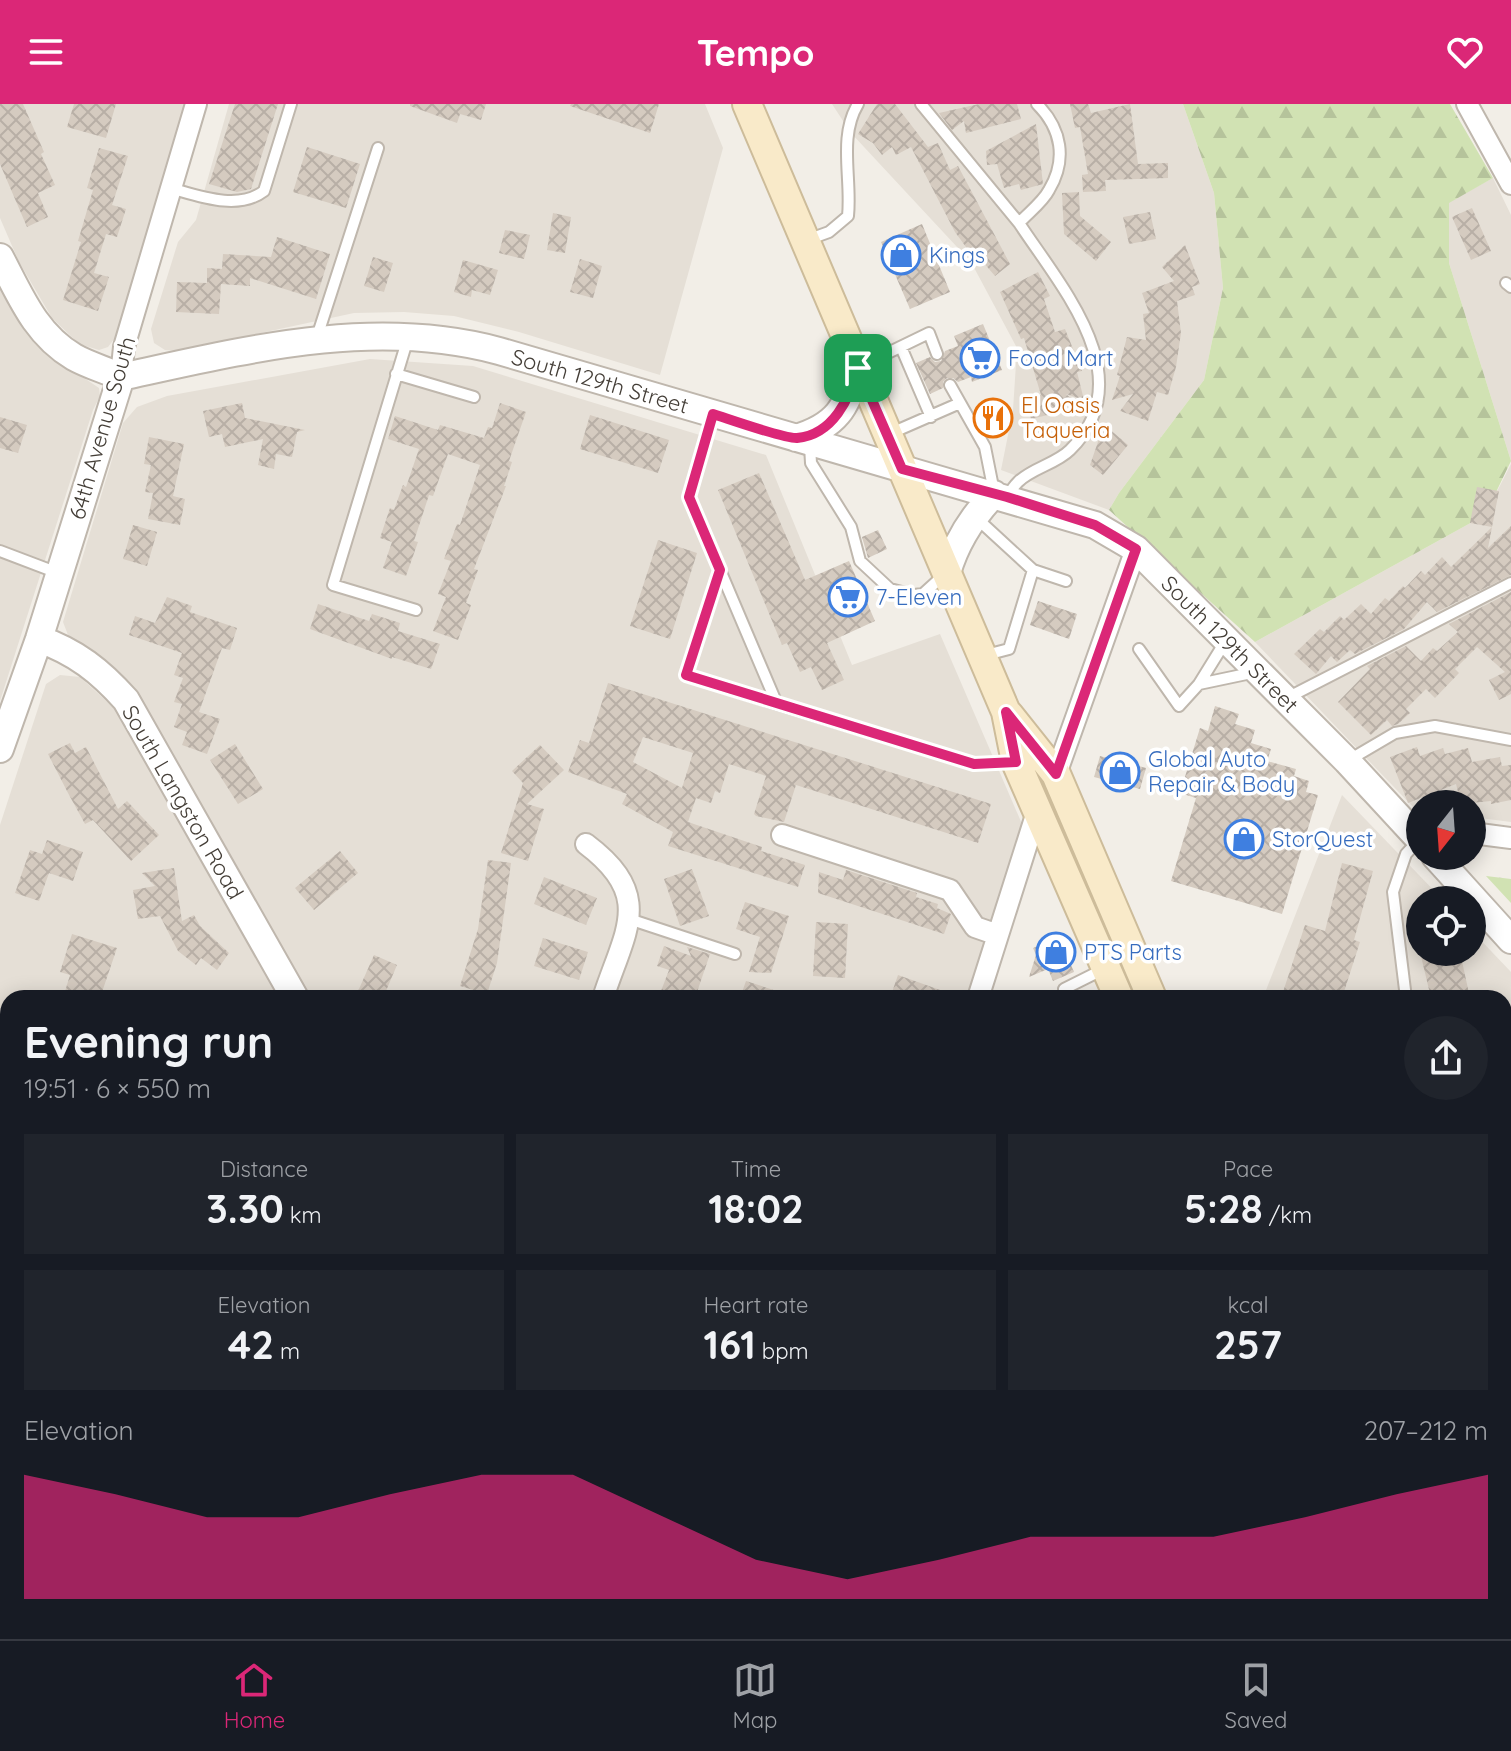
<!DOCTYPE html>
<html lang="en">
<head>
<meta charset="utf-8">
<style>
  :root { --surface:#171b24; --page:#20242c; --text:#f1f3f6; --muted:#9ea1a6; --line:#363941; --accent:#db2777 }
  body { margin:0; font-family:Quicksand,sans-serif; background:var(--page); color:var(--text); height:100vh; display:flex; flex-direction:column; font-size:30px; white-space:nowrap }
  * { box-sizing:border-box; margin:0 }
  p { font-size:26px; color:var(--muted) }
  .icon { flex:none; width:44px; height:44px; fill:none; stroke:currentColor; stroke-width:2; stroke-linecap:round; stroke-linejoin:round }
  .map { position:relative; flex:1; overflow:hidden }
  .drawer { position:absolute; left:0px; top:886px; width:1512px; height:650px; display:flex; flex-direction:column; background:var(--surface); border-radius:24px 24px 0 0; box-shadow:0 4px 20px #0003 }
  .drawer>* { flex:none }
  .needle { width:52px; rotate:197deg }
  .buttons { position:absolute; left:1406px; top:686px; display:grid; gap:16px }
  .buttons a { display:grid; place-items:center; width:80px; height:80px; border-radius:50%; background:var(--surface); box-shadow:0 4px 20px #0003; font-size:40px }
  .pin { position:absolute; display:grid; place-items:center; width:68px; height:68px; color:#fff; margin:-34px; border-radius:16px; box-shadow:0 4px 12px #0006 }
  .round { display:grid; place-items:center; flex:none; width:84px; height:84px; border-radius:42px; background:var(--page) }
  .overview { display:flex; align-items:center; justify-content:space-between; height:136px; padding:0 24px }
  h1 { font-size:44px; font-weight:800; line-height:60px }
  .stats { display:grid; grid-template-columns:repeat(3,1fr); gap:12px; height:136px; padding:8px 24px }
  .stats div { display:grid; align-content:center; border-radius:0px; background:var(--page); text-align:center }
  .stats b { font-size:40px; font-weight:800 }
  .stats small { font-size:22px; font-weight:400 }
  .stats p { font-size:22px }
  .chart { height:224px; padding:16px 24px }
  .chart p { display:flex; justify-content:space-between }
  .chart svg { width:100%; height:144px; margin-top:8px; fill:var(--accent); opacity:.7 }
  header { display:flex; justify-content:space-between; align-items:center; height:104px; padding:0 24px; background:var(--accent); color:#fff; font-size:36px; font-weight:800 }
  .dock { display:flex; justify-content:space-around; align-items:center; height:112px; border-top:2px solid var(--line); background:var(--surface); font-size:22px; color:var(--muted) }
  .dock a { display:grid; justify-items:center; gap:4px }
  .dock .on { color:var(--accent) }
  .map>svg:first-child { display:block }
  .residential { fill:#e5dfd6 }
  .forest { fill:url(#forest-firs) }
  .building { fill:url(#building-cross-hatch); fill-rule:evenodd }
  .lines { fill:none; stroke-linecap:round; stroke-linejoin:round }
  .service-casing { stroke:#bfb7ad; stroke-width:14 }
  .minor-casing { stroke:#bfb7ad; stroke-width:24 }
  .tertiary-casing { stroke:#bfb7ad; stroke-width:30 }
  .secondary-casing { stroke:#cdbc9a; stroke-width:32 }
  .service { stroke:#fff; stroke-width:10 }
  .minor { stroke:#fff; stroke-width:20 }
  .tertiary { stroke:#fff; stroke-width:26 }
  .secondary { stroke:#f9eac9; stroke-width:28 }
  .route-casing { stroke:#fff; stroke-width:16 }
  .route { stroke:#db2777; stroke-width:10 }
  .labels { text-anchor:middle; stroke-width:7; stroke-linejoin:round; paint-order:stroke }
  .shop-label { font-size:22px; fill:#366cbe; stroke:#fff; text-anchor:start }
  .street-label { font-size:22px; fill:#443e37; stroke:#fff }
  .food-label { font-size:22px; fill:#c56008; stroke:#fff; text-anchor:start }
</style>
</head>
<body>
<header><svg class="icon" aria-label="menu" viewBox="0 0 24 24"><path d="M4 6h16M4 12h16M4 18h16"/></svg>Tempo<svg class="icon" aria-label="heart" viewBox="0 0 24 24"><path d="M12 20l-8-8c-3-5 5-10 8-4 3-6 11-1 8 4z"/></svg></header>
<div class="map">
<svg width="1511" height="1535" viewBox="0 0 1511 1535">
  <defs>
    <pattern id="forest-firs" width="22" height="20" patternUnits="userSpaceOnUse" patternTransform="scale(2)"><rect width="22" height="20" fill="#d1e2b3"/><path d="M5 1l3.5 6h-7zM16 11l3.5 6h-7z" fill="#b5c39b"/></pattern>
    <pattern id="building-cross-hatch" width="8" height="8" patternUnits="userSpaceOnUse" patternTransform="scale(2)"><rect width="8" height="8" fill="#d5cbc0"/><path d="M0 0l8 8M0 8l8-8" fill="none" stroke="#b8afa6"/></pattern>
  </defs>
  <rect width="100%" height="100%" fill="#f2eee7"/>
  <path class="residential" d="M 0,0 L 188,0 L 115,234 L 108,243 L 99,246 L 79,240 L 52,214 L 19,158 L 0,114 Z
    M 229,0 L 705,0 L 723,44 L 660,271 L 519,228 L 454,212 L 404,208 L 354,209 L 178,247 L 165,246 L 154,239 L 151,225 L 178,138 L 196,116 Z
    M 832,0 L 1183,0 L 1214,89 L 1223,184 L 1204,276 L 1119,389 L 1109,406 L 1001,366 L 1013,306 L 1017,244 L 971,158 L 851,29 Z
    M 1493,74 L 1511,111 L 1511,357 L 1449,159 L 1449,98 Z
    M 0,184 L 44,247 L 99,284 L 100,292 L 93,306 L 0,597 Z
    M 370,255 L 473,262 L 766,351 L 852,561 L 940,530 L 1022,720 L 966,894 L 304,894 L 137,591 L 101,553 L 68,531 L 63,518 L 123,319 L 137,303 L 167,292 Z
    M 1511,360 L 1511,718 L 1472,713 L 1472,700 L 1420,700 L 1420,706 L 1415,705 L 1255,538 L 1485,411 Z
    M 60,571 L 80,573 L 114,604 L 135,628 L 281,894 L 8,894 L 8,1528 L 617,1528 L 620,1535 L 0,1535 L 0,721 L 46,580 Z
    M 1342,691 L 1443,796 L 1420,796 L 1420,848 L 1472,848 L 1472,827 L 1511,868 L 1509,1187 L 1504,1186 L 1504,894 L 1263,894 Z
    M 646,1528 L 932,1528 L 929,1535 L 649,1535 Z"/>
  <path class="forest" d="M 1183,0 L 1450,0 L 1493,74 L 1449,99 L 1449,159 L 1511,357 L 1485,411 L 1255,538 L 1109,406 L 1119,389 L 1204,276 L 1223,184 L 1214,89 Z
    M 1486,772 L 1511,775 L 1511,799 Z
    M 1504,1223 L 1511,1223 L 1511,1535 L 1455,1535 L 1451,1528 L 1504,1528 Z"/>
  <path class="building" d="M 0,0 L 23,0 L 44,48 L 41,50 L 55,81 L 38,89 L 48,113 L 27,123 L 0,60 Z
    M 74,0 L 116,0 L 106,34 L 67,23 Z
    M 235,0 L 278,0 L 251,85 L 237,88 L 209,80 Z
    M 410,0 L 486,0 L 481,16 L 460,10 L 457,19 L 410,2 Z
    M 571,0 L 659,0 L 650,29 L 570,2 Z
    M 877,0 L 895,0 L 928,43 L 938,39 L 950,66 L 958,62 L 1010,160 L 995,172 L 977,151 L 974,154 L 955,128 L 911,43 L 896,51 L 892,43 L 882,51 L 873,39 L 858,30 Z
    M 979,0 L 1017,0 L 1021,15 L 966,29 L 964,17 L 952,26 L 939,9 Z
    M 1070,0 L 1088,0 L 1091,9 L 1130,0 L 1138,60 L 1168,59 L 1168,74 L 1105,76 L 1106,87 L 1083,88 L 1082,71 L 1088,70 L 1080,23 L 1075,24 Z
    M 1036,20 L 1043,80 L 1021,86 L 1019,80 L 1004,84 L 997,60 L 987,61 L 986,47 Z
    M 307,43 L 360,60 L 346,104 L 293,88 Z
    M 99,44 L 128,52 L 112,101 L 126,105 L 117,133 L 106,130 L 94,169 L 109,173 L 98,207 L 63,196 L 81,138 L 78,137 L 93,86 L 87,84 Z
    M 1079,88 L 1080,112 L 1111,138 L 1096,157 L 1064,130 L 1062,89 Z
    M 1472,104 L 1491,147 L 1471,156 L 1452,113 Z
    M 1150,108 L 1156,135 L 1129,140 L 1123,113 Z
    M 553,109 L 571,113 L 565,149 L 547,146 Z
    M 922,120 L 950,188 L 910,205 L 881,138 Z
    M 505,126 L 530,131 L 524,155 L 499,149 Z
    M 277,133 L 330,150 L 316,195 L 250,174 L 250,182 L 221,180 L 219,210 L 176,208 L 177,178 L 207,179 L 207,164 L 222,165 L 223,150 L 271,153 Z
    M 1185,141 L 1200,180 L 1192,183 L 1195,191 L 1177,197 L 1181,229 L 1176,263 L 1168,291 L 1157,288 L 1148,317 L 1120,307 L 1133,290 L 1112,296 L 1120,272 L 1117,271 L 1127,233 L 1146,236 L 1143,210 L 1149,209 L 1142,189 L 1174,177 L 1162,163 Z
    M 373,153 L 393,159 L 384,188 L 364,182 Z
    M 580,155 L 602,162 L 593,194 L 570,188 Z
    M 463,156 L 498,166 L 490,191 L 472,186 L 471,193 L 454,188 Z
    M 1038,168 L 1050,192 L 1044,195 L 1055,228 L 1065,225 L 1082,267 L 1077,268 L 1084,296 L 1066,290 L 1081,303 L 1031,315 L 1027,295 L 1041,291 L 1024,234 L 1021,235 L 1000,188 Z
    M 983,220 L 1002,266 L 972,278 L 971,273 L 958,278 L 953,274 L 947,274 L 943,278 L 943,284 L 930,290 L 916,259 L 930,253 L 935,258 L 941,257 L 945,247 L 958,242 L 954,232 Z
    M 242,299 L 245,314 L 305,326 L 297,328 L 292,353 L 276,350 L 274,365 L 258,361 L 263,335 L 225,343 L 222,330 L 209,333 L 203,307 Z
    M 500,299 L 526,308 L 509,357 L 512,358 L 504,382 L 506,382 L 474,465 L 478,466 L 466,499 L 471,501 L 458,536 L 433,527 L 446,493 L 438,490 L 451,457 L 444,455 L 457,420 L 460,421 L 480,361 L 448,350 L 433,392 L 429,391 L 414,437 L 418,438 L 406,472 L 383,464 L 392,438 L 380,434 L 390,404 L 394,406 L 403,381 L 406,383 L 419,345 L 388,335 L 395,312 L 438,326 L 440,321 L 484,334 L 488,323 L 492,324 Z
    M 590,311 L 669,336 L 658,369 L 580,345 Z
    M 0,313 L 27,321 L 18,349 L 0,344 Z
    M 1107,323 L 1128,341 L 1103,371 L 1090,361 L 1100,332 Z
    M 149,333 L 184,340 L 173,392 L 185,395 L 180,421 L 148,415 L 153,389 L 145,388 L 151,361 L 144,360 Z
    M 759,369 L 805,476 L 849,457 L 875,517 L 827,539 L 844,576 L 822,586 L 811,563 L 800,568 L 787,539 L 782,541 L 718,386 Z
    M 1477,383 L 1499,387 L 1492,423 L 1470,419 Z
    M 133,421 L 157,428 L 147,462 L 123,455 Z
    M 1511,422 L 1511,471 L 1437,508 L 1427,498 L 1404,525 L 1355,550 L 1350,546 L 1337,558 L 1331,552 L 1316,570 L 1294,550 L 1320,525 L 1324,528 L 1340,512 L 1344,516 L 1361,500 L 1371,510 L 1385,494 L 1389,497 L 1403,482 L 1405,484 L 1421,467 L 1425,471 L 1442,453 L 1451,463 L 1492,423 L 1488,444 Z
    M 878,426 L 887,445 L 868,454 L 862,433 Z
    M 658,436 L 697,449 L 670,535 L 630,522 Z
    M 1511,488 L 1511,590 L 1499,596 L 1489,576 L 1505,568 L 1477,543 L 1455,565 L 1459,569 L 1435,594 L 1426,585 L 1406,605 L 1410,609 L 1398,620 L 1392,622 L 1387,616 L 1371,631 L 1338,598 L 1370,565 L 1367,562 L 1406,542 L 1421,557 L 1433,544 L 1437,547 L 1458,528 L 1449,520 Z
    M 167,493 L 192,502 L 190,508 L 237,524 L 230,546 L 222,544 L 199,608 L 220,615 L 207,650 L 182,641 L 187,628 L 174,623 L 182,600 L 174,598 L 183,574 L 174,571 L 182,549 L 129,531 L 135,512 L 155,519 Z
    M 1038,497 L 1077,510 L 1069,535 L 1030,521 Z
    M 318,500 L 369,517 L 372,510 L 400,519 L 398,527 L 440,540 L 431,565 L 392,553 L 392,555 L 310,525 Z
    M 608,579 L 991,700 L 978,739 L 796,681 L 784,718 L 756,712 L 754,710 L 766,672 L 729,660 L 720,689 L 715,687 L 711,699 L 696,694 L 688,718 L 762,743 L 761,747 L 805,761 L 798,783 L 668,742 L 673,728 L 622,700 L 627,690 L 568,668 L 580,636 L 589,639 ZM 643,633 L 693,649 L 682,684 L 633,658 Z
    M 1215,602 L 1239,610 L 1235,620 L 1255,626 L 1251,639 L 1271,645 L 1267,657 L 1296,665 L 1294,672 L 1309,677 L 1306,688 L 1318,691 L 1282,810 L 1171,777 L 1196,694 L 1180,689 L 1200,624 L 1208,627 Z
    M 70,639 L 75,649 L 86,643 L 118,705 L 127,697 L 159,731 L 131,757 L 93,716 L 85,720 L 68,689 L 48,650 Z
    M 235,640 L 263,685 L 238,700 L 210,656 Z
    M 540,641 L 564,666 L 527,700 L 544,705 L 528,757 L 501,749 L 523,679 L 512,667 Z
    M 1417,643 L 1420,652 L 1443,644 L 1445,650 L 1468,644 L 1472,658 L 1500,653 L 1502,662 L 1511,661 L 1511,696 L 1491,700 L 1491,697 L 1461,700 L 1456,680 L 1408,699 L 1390,653 Z
    M 1100,652 L 1146,664 L 1140,685 L 1094,673 Z
    M 47,736 L 83,748 L 73,777 L 49,769 L 39,797 L 15,789 L 30,746 L 42,750 Z
    M 340,747 L 358,769 L 314,806 L 295,784 Z
    M 488,756 L 511,759 L 497,859 L 487,890 L 460,882 L 478,825 Z
    M 1342,759 L 1373,767 L 1354,836 L 1360,838 L 1342,894 L 1281,894 L 1305,821 L 1325,827 Z
    M 174,764 L 182,817 L 194,811 L 200,822 L 229,849 L 217,866 L 201,854 L 196,861 L 178,847 L 160,812 L 138,815 L 133,786 L 155,782 L 142,769 Z
    M 692,765 L 709,812 L 680,822 L 664,775 Z
    M 846,766 L 917,789 L 916,793 L 938,800 L 937,804 L 951,810 L 944,830 L 818,789 L 819,768 L 843,776 Z
    M 544,773 L 597,794 L 586,821 L 534,800 Z
    M 745,798 L 789,812 L 771,869 L 749,868 L 760,833 L 736,825 Z
    M 816,818 L 848,820 L 845,874 L 813,872 Z
    M 72,830 L 117,844 L 100,894 L 63,894 L 70,871 L 60,868 Z
    M 1059,833 L 1074,868 L 1053,877 L 1048,865 L 1029,873 L 1036,851 L 1033,844 Z
    M 543,834 L 588,848 L 579,876 L 534,862 Z
    M 664,842 L 691,852 L 687,843 L 710,850 L 695,894 L 680,894 L 661,887 L 669,866 L 657,862 Z
    M 1420,848 L 1460,848 L 1470,894 L 1431,894 Z
    M 374,851 L 397,861 L 383,894 L 355,894 Z
    M 898,871 L 957,892 L 957,894 L 890,894 Z
    M 746,877 L 789,891 L 789,894 L 740,894 Z"/>
  <g class="lines">
    <g class="service-casing">
      <path id="service" d="M 921,0 L 1019,119
        M 170,84 C 199,92 238,107 264,87 L 291,0
        M 807,136 L 829,128 L 848,112 C 852,75 838,33 858,0
        M 1506,179 L 1511,183
        M 408,234 L 333,481 L 416,506
        M 316,236 L 378,44
        M 901,243 L 931,313
        M 861,262 L 929,229 L 937,250
        M 396,270 L 474,293
        M 950,281 L 985,343 L 994,388
        M 713,312 L 689,393 L 777,600 L 974,660 L 1014,658
        M 889,330 L 960,299
        M 810,342 L 811,359 L 851,423 L 860,457 L 890,485 L 914,491 L 923,490 L 945,470
        M 1007,393 C 1010,388 1014,382 1018,378 C 1032,364 1056,360 1070,346 C 1143,274 1061,183 1019,119 C 1028,109 1043,98 1049,86 C 1067,56 1062,25 1037,0
        M 977,411 L 984,421 L 1033,466 L 1066,477
        M 0,447 L 58,469
        M 720,466 L 686,571 L 777,600
        M 1225,538 L 1199,580 L 1256,568
        M 1139,545 L 1179,602 L 1199,580
        M 986,551 L 1009,545 L 1033,466
        M 1285,595 L 1511,479
        M 1349,656 L 1395,629 L 1435,622 L 1511,636
        M 629,815 L 735,850
        M 1069,894 L 1064,885 L 1104,865
        M 1406,894 L 1393,788 L 1406,750 L 1418,737
        M 0,1077 L 8,1079"/>
    </g>
    <g class="minor-casing">
      <path id="minor" d="M 1467,0 L 1511,80
        M 121,273 L 124,243 L 196,0
        M 1056,670 L 1136,445
        M 1472,729 L 1511,734
        M 782,731 L 950,786 L 975,823 L 998,831
        M 586,740 C 655,792 625,826 603,894
        M 978,894 L 1037,708
        M 0,974 L 8,977
        M 1171,1535 L 1174,1528"/>
    </g>
    <g class="tertiary-casing">
      <path id="tertiary" d="M 0,153 C 20,191 35,230 74,253 C 88,261 106,266 121,273
        M 121,273 C 245,246 373,213 499,247 L 1095,421 L 1136,445 L 1347,657 L 1420,736
        M 796,334 C 836,322 847,304 858,264
        M 947,469 C 956,438 971,414 994,390
        M 39,535 C 76,548 100,567 126,596 L 295,894
        M 0,645 L 39,535 L 121,273
        M 1435,752 L 1511,836
        M 633,1528 L 635,1535"/>
    </g>
    <g class="secondary-casing">
      <path id="secondary" d="M 747,0 L 1006,608 L 1016,658 L 1119,894
        M 1009,611 L 1056,670 L 1152,894
        M 1395,1528 L 1398,1535
        M 1424,1528 L 1427,1535"/>
    </g>
    <use href="#service" class="service"/>
    <use href="#minor" class="minor"/>
    <use href="#tertiary" class="tertiary"/>
    <use href="#secondary" class="secondary"/>
  </g>
  <g class="lines">
    <g class="route-casing">
      <path id="route" d="M 858,264 L 902,365 L 1007,393 L 1095,421 L 1136,445 L 1056,670 L 1006,608 L 1016,658 L 974,660 L 686,571 L 720,466 L 689,393 L 713,310 C 729,315 785,335 797,334 C 833,331 850,294 858,264 Z"/>
    </g>
    <use href="#route" class="route"/>
  </g>
  <defs>
    <g id="shop-ring" transform="scale(2)"><circle r="9.5" fill="#fff" stroke="#3f7fe0" stroke-width="1.5"/><path d="M-5-2.5h2.3a2.7 3.5 0 0 1 5.4 0H5L5.5 6h-11ZM-1.5-2.5h3a1.5 2.3 0 0 0-3 0Z" fill="#3f7fe0"/></g>
    <g id="supermarket-ring" transform="scale(2)"><circle r="9.5" fill="#fff" stroke="#3f7fe0" stroke-width="1.5"/><path d="M-6-5.5h2.5l.6 2H6L4.5 2H-2.5L-4.4-4H-6ZM-1.5 3.2a1.3 1.3 0 1 0 .1 0ZM3 3.2a1.3 1.3 0 1 0 .1 0Z" fill="#3f7fe0"/></g>
    <g id="restaurant-ring" transform="scale(2)"><circle r="9.5" fill="#fff" stroke="#e8710a" stroke-width="1.5"/><path d="M-5-6h1v4h1v-4h1v4h1v-4h1v5L-1.5 .5V6h-2V.5L-5-1ZM5-6V6H3V1.5H1.5Q1.5-4 5-6Z" fill="#e8710a"/></g>
  </defs>
  <g fill-rule="evenodd">
    <use href="#shop-ring" x="901" y="151"/>
    <use href="#supermarket-ring" x="980" y="254"/>
    <use href="#restaurant-ring" x="993" y="314"/>
    <use href="#supermarket-ring" x="848" y="493"/>
    <use href="#shop-ring" x="1120" y="668"/>
    <use href="#shop-ring" x="1244" y="735"/>
    <use href="#shop-ring" x="1056" y="848"/>
  </g>
  <g class="labels">
    <g class="shop-label">
      <text x="929" y="159">Kings</text>
      <text x="1008" y="262">Food Mart</text>
      <text x="876" y="501">7-Eleven</text>
      <text x="1148" y="663">Global Auto<tspan x="1148" dy="25">Repair &amp; Body</tspan></text>
      <text x="1272" y="743">StorQuest</text>
      <text x="1084" y="856">PTS Parts</text>
    </g>
    <g class="street-label">
      <text transform="translate(600 277) rotate(16)" y="8">South 129th Street</text>
      <text transform="translate(102 324) rotate(-74)" y="8">64th Avenue South</text>
      <text transform="translate(1230 540) rotate(45)" y="8">South 129th Street</text>
      <text transform="translate(183 698) rotate(60)" y="8">South Langston Road</text>
    </g>
    <g class="food-label">
      <text x="1021" y="309">El Oasis<tspan x="1021" dy="25">Taqueria</tspan></text>
    </g>
  </g>
</svg>
<div class="buttons">
<a><svg class="needle" viewBox="-14 -14 28 28"><path d="M0-13l5 13h-10z" fill="#e53935"/><path d="M0 13l5-13h-10z" fill="#9ea1a6"/></svg></a>
<a><svg class="icon" aria-label="locate" viewBox="0 0 24 24"><circle cx="12" cy="12" r="6"/><path d="M12 2v4M12 18v4M2 12h4M18 12h4"/></svg></a>
</div>
<div class="pin" style="left:858px;top:264px;background:#1e9e55"><svg class="icon" aria-label="arrive" viewBox="0 0 24 24"><path d="M6 21V4h12l-3 4 3 4H6"/></svg></div>
<section class="drawer">
<div class="overview"><div><h1>Evening run</h1><p>19:51 · 6 × 550 m</p></div><a class="round"><svg class="icon" aria-label="share" viewBox="0 0 24 24"><path d="M12 15V3M7 8l5-5 5 5M5 13v7h14v-7"/></svg></a></div>
<div class="stats">
<div><p>Distance</p><b>3.30<small> km</small></b></div>
<div><p>Time</p><b>18:02</b></div>
<div><p>Pace</p><b>5:28<small> /km</small></b></div>
</div>
<div class="stats">
<div><p>Elevation</p><b>42<small> m</small></b></div>
<div><p>Heart rate</p><b>161<small> bpm</small></b></div>
<div><p>kcal</p><b>257</b></div>
</div>
<div class="chart"><p><span>Elevation</span>207–212 m</p>
<svg viewBox="0 0 160 44" preserveAspectRatio="none"><path d="M0 44V6L10 12L20 19L30 19L40 12L50 6L60 6L70 19L80 32L90 38L100 32L110 25L120 25L130 25L140 19L150 12L160 6V44z"/></svg>
</div>
</section>
</div>
<nav class="dock">
<a class="on"><svg class="icon" aria-label="home" viewBox="0 0 24 24"><path d="M3 11l9-7 9 7M6 9v11h12V9"/></svg>Home</a>
<a><svg class="icon" aria-label="map" viewBox="0 0 24 24"><path d="M3 6l6-2 6 2 6-2v14l-6 2-6-2-6 2zM9 4v14M15 6v14"/></svg>Map</a>
<a><svg class="icon" aria-label="saved" viewBox="0 0 24 24"><path d="M7 4h10v16l-5-4-5 4z"/></svg>Saved</a>
</nav>
</body>
</html>
